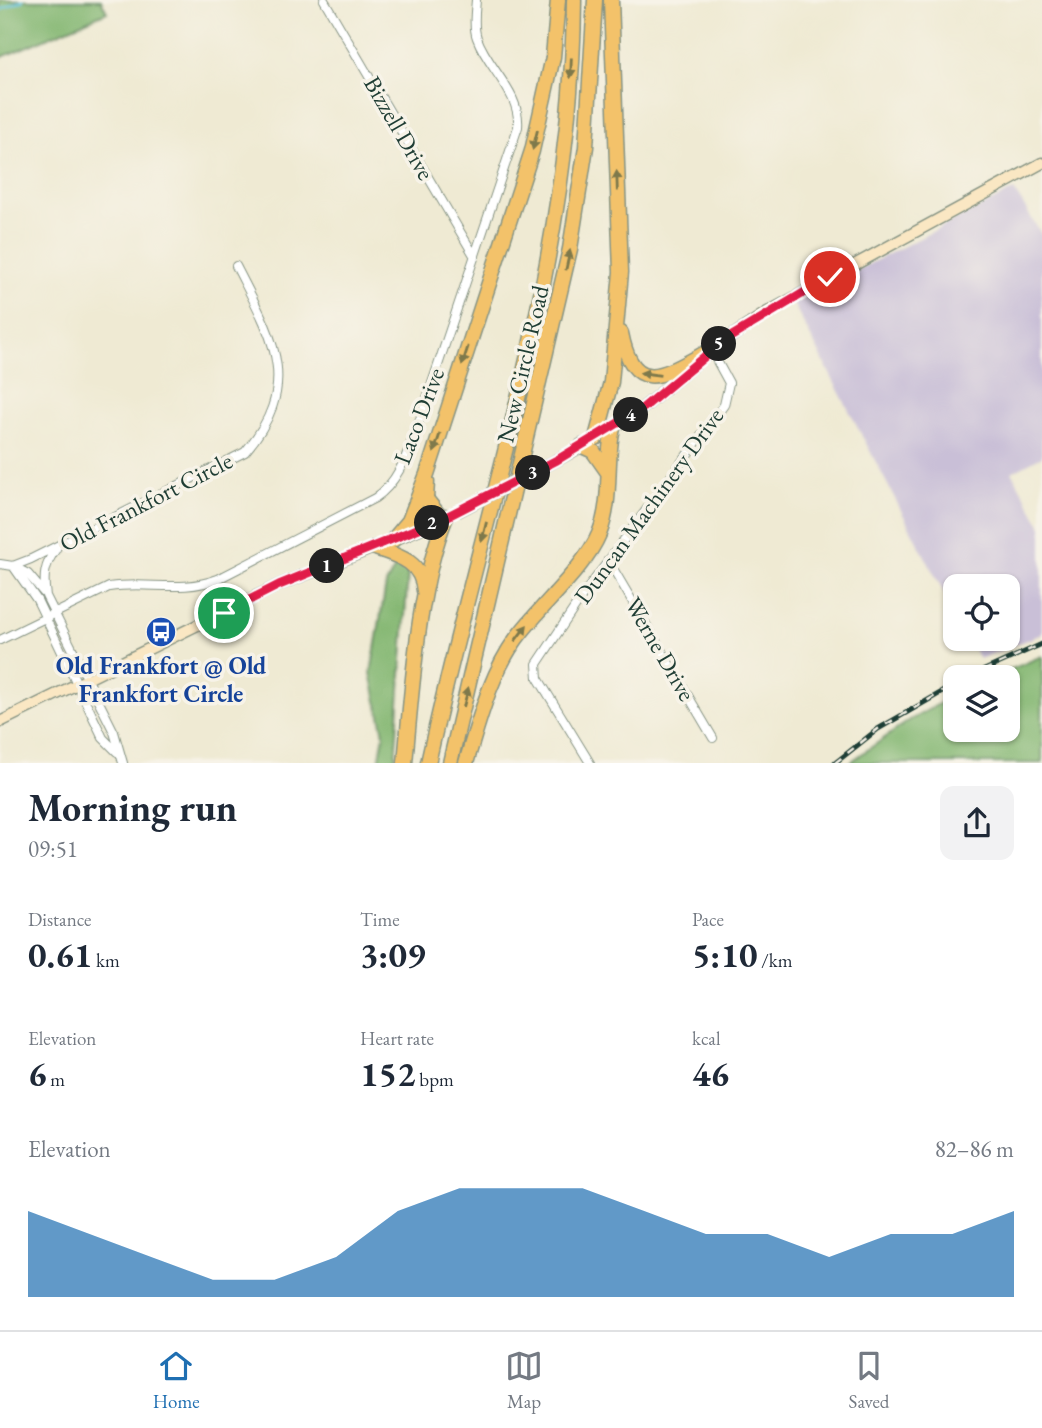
<!DOCTYPE html>
<html lang="en">
<head>
<meta charset="utf-8">
<style>
  :root { --surface:#fff; --page:#f2f2f3; --text:#1f2937; --muted:#747a83; --line:#e0e1e3; --accent:#1f6fb2 }
  body { margin:0; font-family:"EB Garamond",serif; background:var(--page); color:var(--text); height:100vh; display:flex; flex-direction:column; font-size:26px; white-space:nowrap }
  * { box-sizing:border-box; margin:0 }
  p { font-size:23px; color:var(--muted) }
  .icon { flex:none; width:38px; height:38px; fill:none; stroke:currentColor; stroke-width:2; stroke-linecap:round; stroke-linejoin:round }
  .map { position:relative; height:763px; overflow:hidden }
  .sheet { display:flex; flex-direction:column; background:var(--surface); flex:1 }
  .sheet>* { flex:none }
  .fabs { position:absolute; left:943px; top:574px; display:grid; gap:14px }
  .fabs a { display:grid; place-items:center; width:77px; height:77px; border-radius:14px; background:var(--surface); box-shadow:0 2px 5px #0004; font-size:35px }
  .pin { position:absolute; display:grid; place-items:center; width:60px; height:60px; color:#fff; margin:-30px; border:4px solid #fff; border-radius:50%; box-shadow:0 2px 7px #0007 }
  .km { position:absolute; width:35px; height:35px; margin:-18px; border-radius:50%; background:#222; color:#fff; font-size:19px; line-height:35px; text-align:center }
  .round { display:grid; place-items:center; flex:none; width:74px; height:74px; border-radius:14px; background:var(--page) }
  .overview { display:flex; align-items:center; justify-content:space-between; height:119px; padding:0 28px }
  h1 { font-size:38px; font-weight:700; line-height:52px }
  .stats { display:grid; grid-template-columns:repeat(3,1fr); gap:10px; height:119px; padding:7px 28px }
  .stats div { display:grid; align-content:center }
  .stats b { font-size:35px; font-weight:700 }
  .stats small { font-size:19px; font-weight:400 }
  .stats p { font-size:19px }
  .chart { height:196px; padding:14px 28px }
  .chart p { display:flex; justify-content:space-between }
  .chart svg { width:100%; height:126px; margin-top:7px; fill:var(--accent); opacity:.7 }
  .tab-bar { display:flex; justify-content:space-around; align-items:center; height:98px; border-top:2px solid var(--line); background:var(--surface); font-size:19px; color:var(--muted) }
  .tab-bar a { display:grid; justify-items:center; gap:4px }
  .tab-bar .current { color:var(--accent) }
  .map>svg:first-child { display:block }
  .industrial { fill:#c9bfd7 }
  .forest { fill:#84b772; stroke:#527a53; stroke-width:2 }
  .lines { fill:none; stroke-linecap:round; stroke-linejoin:round }
  .stream { stroke:#61c3df; stroke-width:2.5 }
  .minor-casing { stroke:#879484; stroke-width:10 }
  .secondary-casing { stroke:#879484; stroke-width:13 }
  .motorway-casing { stroke:#879484; stroke-width:17 }
  .minor { stroke:#fff; stroke-width:8 }
  .secondary { stroke:#fae7c3; stroke-width:10 }
  .motorway { stroke:#f3c26a; stroke-width:14 }
  .rail-casing { stroke:#1f3d34; stroke-width:5 }
  .rail { stroke:#f7f3e8; stroke-width:2.5; stroke-dasharray:8; stroke-linecap:butt }
  .secondary-bridge-casing { stroke:#879484; stroke-width:13; stroke-linecap:butt }
  .secondary-bridge { stroke:#fae7c3; stroke-width:10 }
  .oneway { fill:#7e794c }
  .route-casing { stroke:#fff; stroke-width:14 }
  .route { stroke:#e11d48; stroke-width:9 }
  .labels { text-anchor:middle; stroke-width:7; stroke-linejoin:round; paint-order:stroke }
  .street-label { font-size:24px; fill:#1f3d34; stroke:#f7f3e8 }
  .transit-label { font-size:24px; font-weight:bold; fill:#164399; stroke:#f7f3e8 }
</style>
</head>
<body>
<div class="map">
<svg width="1042" height="763" viewBox="0 0 1042 763">
  <rect width="100%" height="100%" fill="#f7f3e8"/>
  <filter id="ink" filterUnits="userSpaceOnUse"><feTurbulence type="fractalNoise" baseFrequency=".0143" numOctaves="2"/><feDisplacementMap in="SourceGraphic" scale="14" xChannelSelector="R" yChannelSelector="G"/><feConvolveMatrix kernelMatrix="1 2 1 2 8 2 1 2 1" color-interpolation-filters="sRGB"/></filter>
  <filter id="wash" filterUnits="userSpaceOnUse"><feTurbulence type="fractalNoise" baseFrequency=".00686" numOctaves="4" result="noise"/><feDisplacementMap in="SourceGraphic" scale="28" xChannelSelector="R" yChannelSelector="G"/><feGaussianBlur stdDeviation="1.57" result="paint"/><feColorMatrix in="noise" values="0 0 0 0 0 0 0 0 0 0 0 0 0 0 0 0 0 1.4 0 .05"/><feComposite in="paint" operator="in"/></filter>
  <g filter="url(#wash)">
    <rect width="100%" height="100%" fill="#efead3"/>
    <path class="industrial" d="M 1014,190 L 1042,235 L 1042,456 L 1012,472 L 1042,527 L 1042,634 L 979,659 L 969,639 L 1008,639 L 1008,586 L 956,586 L 955,614 L 793,303 Z"/>
    <path class="forest" d="M 0,0 L 101,0 L 107,12 L 0,58 Z
      M 399,560 L 408,572 L 395,763 L 379,763 L 384,734 L 371,673 L 386,584 Z
      M 1042,656 L 1042,763 L 849,763 L 910,720 L 955,695 L 956,730 L 1008,730 L 1008,677 L 993,677 Z"/>
    <g class="lines">
      <path class="stream" d="M 0,10 L 23,0"/>
    </g>
  </g>
  <g filter="url(#ink)">
    <g class="lines">
      <g class="minor-casing">
        <path id="minor" d="M 324,0 L 475,257
          M 56,549 C 44,565 43,577 46,596 L 114,732 L 123,763
          M 608,560 L 713,738
          M 0,564 L 13,566 L 31,559 L 245,452 C 304,383 271,335 236,266
          M 13,566 L 37,600 L 103,738 L 117,752
          M 13,566 L 28,574 L 44,593
          M 0,640 L 109,587 C 147,581 181,593 218,579 L 375,498 C 401,481 409,447 420,419 L 518,127 C 521,93 488,69 477,38 C 473,27 475,12 476,0
          M 590,763 L 538,678 L 537,664 L 583,595 L 724,405 L 729,383 L 711,350"/>
      </g>
      <g class="secondary-casing">
        <path id="secondary" d="M 707,353 L 766,313 L 1042,163
          M 608,431 L 643,408 L 695,364
          M 557,460 L 588,443
          M 396,539 L 449,516
          M 0,722 L 279,585 L 381,545"/>
      </g>
      <g class="motorway-casing">
        <path id="motorway" d="M 621,333 C 634,401 669,372 711,350
          M 596,438 L 611,382 L 621,272 L 611,0
          M 582,446 L 593,451 L 607,471
          M 427,482 L 426,499 L 442,519
          M 393,540 L 409,521 L 427,474 L 532,151 L 553,57 L 558,0
          M 375,548 C 400,556 422,562 424,591
          M 405,763 C 412,689 418,585 446,517
          M 428,763 C 483,511 573,260 574,0
          M 450,763 L 570,249 L 586,147 L 595,0
          M 466,763 C 479,721 490,675 516,639 C 539,607 585,568 599,534 C 613,500 605,463 613,428"/>
      </g>
      <use href="#minor" class="minor"/>
      <use href="#secondary" class="secondary"/>
      <use href="#motorway" class="motorway"/>
      <g class="rail-casing">
        <path id="rail" d="M 969,677 L 1042,644
          M 835,763 L 878,729 L 956,684"/>
      </g>
      <use href="#rail" class="rail"/>
      <g class="secondary-bridge-casing">
        <path id="secondary-bridge" d="M 457,512 L 557,460"/>
      </g>
      <use href="#secondary-bridge" class="secondary-bridge"/>
    </g>
    <defs><path id="oneway-solid" d="M-6-.8H1V-3.2L6.5 0L1 3.2V.8H-6Z" transform="scale(1.75)"/></defs>
    <g class="oneway">
      <use href="#oneway-solid" transform="translate(571 68) rotate(92)"/>
      <use href="#oneway-solid" transform="translate(535 140) rotate(104)"/>
      <use href="#oneway-solid" transform="translate(617 181) rotate(-92)"/>
      <use href="#oneway-solid" transform="translate(568 260) rotate(-78)"/>
      <use href="#oneway-solid" transform="translate(465 356) rotate(108)"/>
      <use href="#oneway-solid" transform="translate(650 374) rotate(-172)"/>
      <use href="#oneway-solid" transform="translate(437 443) rotate(108)"/>
      <use href="#oneway-solid" transform="translate(484 532) rotate(104)"/>
      <use href="#oneway-solid" transform="translate(521 633) rotate(-53)"/>
      <use href="#oneway-solid" transform="translate(466 697) rotate(-76)"/>
    </g>
  </g>
  <g class="lines" filter="url(#ink)">
    <g class="route-casing">
      <path id="route" d="M 224,613 L 279,585 L 446,517 L 557,460 L 643,408 L 722,342 L 830,277"/>
    </g>
    <use href="#route" class="route"/>
  </g>
  <defs>
    <g id="bus-disc" transform="scale(1.575)"><circle r="9.5" fill="#1a4fb4" stroke="#f7f3e8"/><path d="M-5-6H5V4H4V6H2V4H-2V6H-4V4H-5ZM-3.5-4V0h7V-4ZM-3.5 1.2v1.5H-2V1.2ZM2 1.2v1.5H3.5V1.2Z" fill="#fff"/></g>
  </defs>
  <g fill-rule="evenodd">
    <use href="#bus-disc" x="161" y="632"/>
  </g>
  <g class="labels">
    <g class="street-label">
      <text transform="translate(399 128) rotate(60)" y="8">Bizzell Drive</text>
      <text transform="translate(523 364) rotate(-77)" y="8">New Circle Road</text>
      <text transform="translate(419 416) rotate(-69)" y="8">Laco Drive</text>
      <text transform="translate(146 502) rotate(-27)" y="8">Old Frankfort Circle</text>
      <text transform="translate(649 506) rotate(-54)" y="8">Duncan Machinery Drive</text>
      <text transform="translate(660 649) rotate(60)" y="8">Werne Drive</text>
    </g>
    <g class="transit-label">
      <text x="161" y="674">Old Frankfort @ Old<tspan x="161" dy="28">Frankfort Circle</tspan></text>
    </g>
  </g>
</svg>
<div class="fabs">
<a><svg class="icon" aria-label="locate" viewBox="0 0 24 24"><circle cx="12" cy="12" r="6"/><path d="M12 2v4M12 18v4M2 12h4M18 12h4"/></svg></a>
<a><svg class="icon" aria-label="layers" viewBox="0 0 24 24"><path d="M12 4l9 5-9 5-9-5zM3 14l9 5 9-5"/></svg></a>
</div>
<div class="pin" style="left:224px;top:613px;background:#1e9e55"><svg class="icon" aria-label="arrive" viewBox="0 0 24 24"><path d="M6 21V4h12l-3 4 3 4H6"/></svg></div>
<div class="pin" style="left:830px;top:277px;background:#d93025"><svg class="icon" aria-label="check" viewBox="0 0 24 24"><path d="M5 12l5 5 9-10"/></svg></div>
<b class="km" style="left:327px;top:566px">1</b>
<b class="km" style="left:432px;top:523px">2</b>
<b class="km" style="left:533px;top:473px">3</b>
<b class="km" style="left:631px;top:415px">4</b>
<b class="km" style="left:719px;top:344px">5</b>
</div>
<section class="sheet">
<div class="overview"><div><h1>Morning run</h1><p>09:51</p></div><a class="round"><svg class="icon" aria-label="share" viewBox="0 0 24 24"><path d="M12 15V3M7 8l5-5 5 5M5 13v7h14v-7"/></svg></a></div>
<div class="stats">
<div><p>Distance</p><b>0.61<small> km</small></b></div>
<div><p>Time</p><b>3:09</b></div>
<div><p>Pace</p><b>5:10<small> /km</small></b></div>
</div>
<div class="stats">
<div><p>Elevation</p><b>6<small> m</small></b></div>
<div><p>Heart rate</p><b>152<small> bpm</small></b></div>
<div><p>kcal</p><b>46</b></div>
</div>
<div class="chart"><p><span>Elevation</span>82–86 m</p>
<svg viewBox="0 0 160 44" preserveAspectRatio="none"><path d="M0 44V14L10 22L20 30L30 38L40 38L50 30L60 14L70 6L80 6L90 6L100 14L110 22L120 22L130 30L140 22L150 22L160 14V44z"/></svg>
</div>
</section>
<nav class="tab-bar">
<a class="current"><svg class="icon" aria-label="home" viewBox="0 0 24 24"><path d="M3 11l9-7 9 7M6 9v11h12V9"/></svg>Home</a>
<a><svg class="icon" aria-label="map" viewBox="0 0 24 24"><path d="M3 6l6-2 6 2 6-2v14l-6 2-6-2-6 2zM9 4v14M15 6v14"/></svg>Map</a>
<a><svg class="icon" aria-label="saved" viewBox="0 0 24 24"><path d="M7 4h10v16l-5-4-5 4z"/></svg>Saved</a>
</nav>
</body>
</html>
